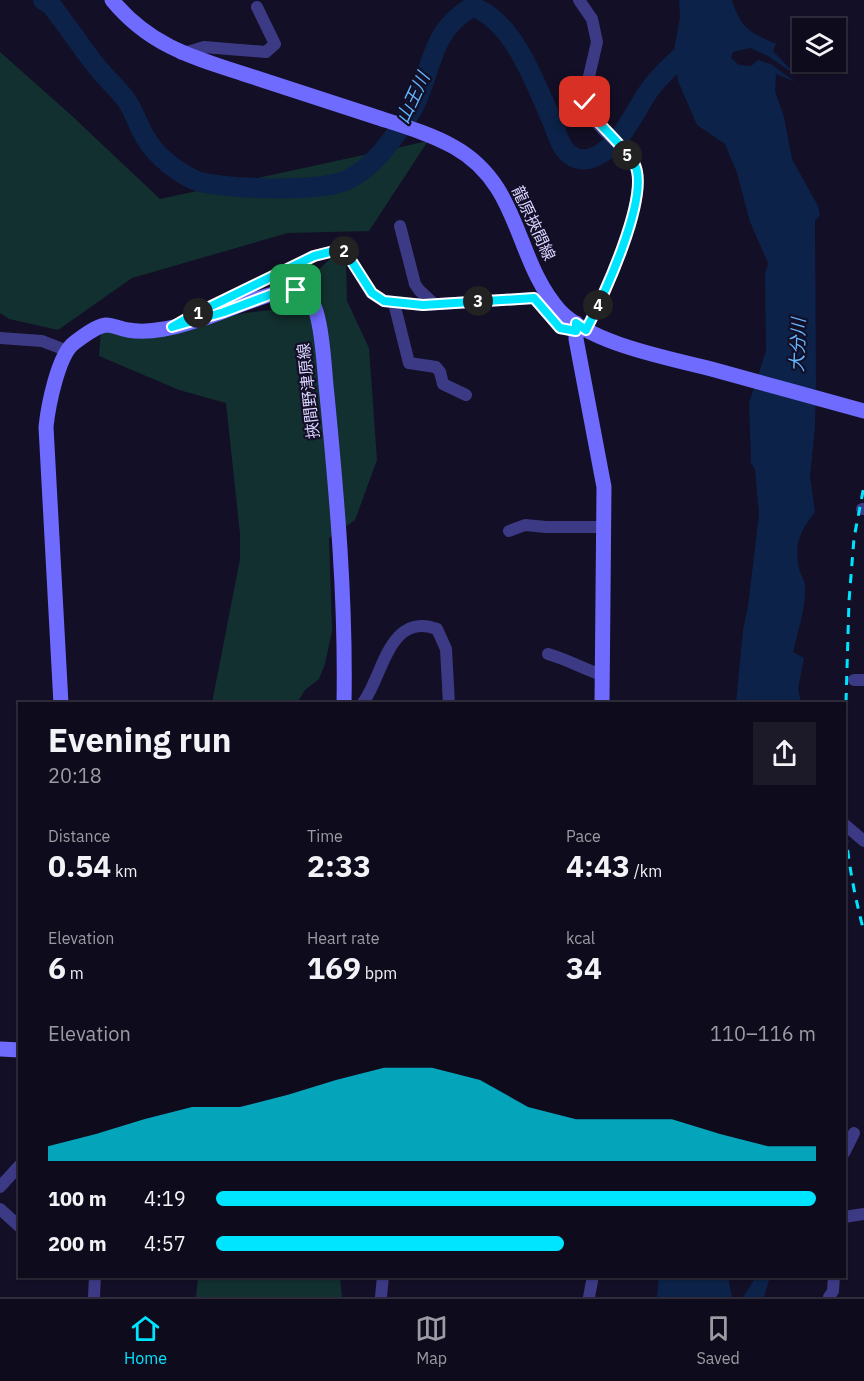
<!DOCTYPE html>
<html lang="en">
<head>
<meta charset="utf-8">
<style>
  :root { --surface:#0e0b1c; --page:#1c1929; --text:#f1f3f6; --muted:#9b9ba3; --line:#2e2b3b; --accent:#00e5ff }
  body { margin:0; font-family:"IBM Plex Sans","Noto Sans JP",sans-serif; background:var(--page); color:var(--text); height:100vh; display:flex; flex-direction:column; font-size:22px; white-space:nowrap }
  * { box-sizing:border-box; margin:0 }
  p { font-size:20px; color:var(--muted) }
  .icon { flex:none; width:33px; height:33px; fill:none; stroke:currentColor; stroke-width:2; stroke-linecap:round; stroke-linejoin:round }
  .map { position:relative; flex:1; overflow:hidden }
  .panel { position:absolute; left:18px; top:702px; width:828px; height:576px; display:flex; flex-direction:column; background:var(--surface); border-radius:0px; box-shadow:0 2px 4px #0004,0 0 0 2px var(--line) }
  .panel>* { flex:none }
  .tools { position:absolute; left:792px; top:18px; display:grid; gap:12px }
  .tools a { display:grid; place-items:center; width:54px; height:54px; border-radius:0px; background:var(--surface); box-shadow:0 2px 4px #0004,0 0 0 2px var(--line); font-size:30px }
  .pin { position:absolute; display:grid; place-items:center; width:51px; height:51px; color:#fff; margin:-26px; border-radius:12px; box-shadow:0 3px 9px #0006 }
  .km { position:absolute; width:30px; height:30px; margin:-15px; border-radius:50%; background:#222; color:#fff; font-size:16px; line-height:30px; text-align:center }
  .round { display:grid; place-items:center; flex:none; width:63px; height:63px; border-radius:0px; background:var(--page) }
  .overview { display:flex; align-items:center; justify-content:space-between; height:102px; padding:0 30px }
  h1 { font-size:33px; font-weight:700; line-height:45px }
  .stats { display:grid; grid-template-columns:repeat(3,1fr); gap:9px; height:102px; padding:6px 30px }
  .stats div { display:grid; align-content:center }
  .stats b { font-size:30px; font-weight:700 }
  .stats small { font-size:16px; font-weight:400 }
  .stats p { font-size:16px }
  .chart { height:168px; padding:12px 30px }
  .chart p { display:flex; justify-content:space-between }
  .chart svg { width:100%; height:108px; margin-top:6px; fill:var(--accent); opacity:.7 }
  ul { padding:0 30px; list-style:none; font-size:20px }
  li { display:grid; grid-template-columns:96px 72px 1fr; align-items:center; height:45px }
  li i { height:15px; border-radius:8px; background:var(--accent) }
  .menu { display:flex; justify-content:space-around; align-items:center; height:84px; border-top:2px solid var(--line); background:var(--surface); font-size:16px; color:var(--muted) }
  .menu a { display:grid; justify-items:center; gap:3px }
  .menu .active { color:var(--accent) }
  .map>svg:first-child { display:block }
  .green { fill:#12302f }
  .water { fill:#0c2248 }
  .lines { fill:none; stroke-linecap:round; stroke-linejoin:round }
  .river { stroke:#0c2248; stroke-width:20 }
  .minor { stroke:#3d3a85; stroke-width:12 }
  .secondary { stroke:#6f6bff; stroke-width:15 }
  .rail { stroke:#00e5ff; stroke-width:3; stroke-dasharray:9 8; stroke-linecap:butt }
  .route-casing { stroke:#fff; stroke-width:12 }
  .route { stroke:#00e5ff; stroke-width:8 }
  .labels { text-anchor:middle; stroke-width:4.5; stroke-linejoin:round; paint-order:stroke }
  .street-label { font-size:16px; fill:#d9d4ff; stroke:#130f26 }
  .water-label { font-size:18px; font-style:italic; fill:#62b6ff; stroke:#130f26 }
</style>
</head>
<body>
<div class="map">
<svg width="864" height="1297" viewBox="0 0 864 1297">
  <rect width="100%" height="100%" fill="#130f26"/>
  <path class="green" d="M 0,52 L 71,115 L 160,199 L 428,141 L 369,231 L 288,233 L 132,278 L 58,330 L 9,319 L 0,313 Z
    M 336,253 L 346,261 L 347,301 L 369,348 L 377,460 L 355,520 L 329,538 L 332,631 L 325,664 L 319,679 L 305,690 L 297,703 L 212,703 L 240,559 L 240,534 L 226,403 L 179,390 L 99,356 L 101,331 L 128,337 L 245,313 L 278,309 Z
    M 198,1277 L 340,1277 L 342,1297 L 196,1297 Z"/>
  <path class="water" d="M 679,0 L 732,0 C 740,28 751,33 776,44 L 773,51 L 797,76 L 768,56 L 750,48 L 733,52 L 731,58 L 739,65 L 751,66 L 758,60 L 771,64 L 795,82 L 776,74 L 775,91 L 784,117 L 792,159 L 818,206 L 820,215 L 815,221 L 816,379 L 815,427 L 810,477 L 815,512 C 800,532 794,542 799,568 C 800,574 805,580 805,586 C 806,608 798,631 793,652 L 804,658 L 798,689 L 801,703 L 736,703 L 743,630 L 748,606 L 759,515 L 755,470 L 751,463 L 749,403 L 766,351 L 765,274 L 768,263 L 750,222 L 737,173 L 725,144 L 697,125 L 678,81 L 674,50 L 680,17 Z
    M 659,1277 L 728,1277 L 732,1297 L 657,1297 Z
    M 756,1277 L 770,1277 L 764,1297 L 743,1297 Z"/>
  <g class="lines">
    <path class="river" d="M 43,0 L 51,5 C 67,25 81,47 97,67 C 105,77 115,86 124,97 C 134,109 137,124 145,137 C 151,147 160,157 169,164 C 178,171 189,179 200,182 C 231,189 322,193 349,179 C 373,167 390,143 405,121 C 434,81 424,34 472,7 C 513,19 536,85 552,121 C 556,130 559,143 565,150 C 586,176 618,143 629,123 C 636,113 641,102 648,92 C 660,74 678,60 693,45"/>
    <path class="minor" d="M 579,0 L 592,19 L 597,42 L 584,98 L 586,106 C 595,129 622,142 634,163 C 652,195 602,298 586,330
      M 181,54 L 204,47 L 266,52 L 275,44 L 257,7
      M 400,226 L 415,284 L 419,290 L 434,304
      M 394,303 L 409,363 L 436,367 L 440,372 L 443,384 L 466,395
      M 186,319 L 314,256 L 338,250 L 347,253 L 371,293 L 384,301 L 423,305 L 534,298 L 560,328 L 576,331
      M 0,338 L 42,341 L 68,351
      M 862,509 L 864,509
      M 509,531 L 525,525 L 546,527 L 605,527
      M 548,654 C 566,659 584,669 602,675
      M 854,680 L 864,680
      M 362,704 C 383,678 388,611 437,629 L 446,649 L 449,704
      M 844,824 L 864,841
      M 844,1153 L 854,1133
      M 0,1187 L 20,1165
      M 0,1209 L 20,1227
      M 844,1217 L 864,1214
      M 94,1297 L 95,1276
      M 381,1297 L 383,1276
      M 589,1297 L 593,1276
      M 829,1297 L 833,1291 L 834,1276"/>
    <path class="secondary" d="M 112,0 C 149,45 191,57 244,74 C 287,88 330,102 373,116 C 400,125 429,133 454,147 C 522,185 514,260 560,311 C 593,345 670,358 715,370 C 765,384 814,397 864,411
      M 576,323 L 576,339 L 604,487 L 602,704
      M 61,704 L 46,427 C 48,407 58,355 74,343 C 82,337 96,326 106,325 C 113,325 121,329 128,330 C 139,332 153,331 164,329 C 179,327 194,321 208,317 C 227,311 293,280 307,294 C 323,309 324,372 327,395 C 337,498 346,600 344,704
      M 0,1049 L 20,1050"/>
    <path class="rail" d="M 844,770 L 849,601 L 854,538 L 864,486
      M 844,799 C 845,846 852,886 864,932"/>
  </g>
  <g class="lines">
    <g class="route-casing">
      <path id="route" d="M 296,290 L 280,291 L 224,312 L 172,327 L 195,314 L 314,256 L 338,250 L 347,254 L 372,293 L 384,301 L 423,305 L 534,298 L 560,328 L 576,331 L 576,323 L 586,330 C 602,299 652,194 634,163 C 625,148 600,125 587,110 L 585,102"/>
    </g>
    <use href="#route" class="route"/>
  </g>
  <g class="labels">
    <g class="street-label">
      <text transform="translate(534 223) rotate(65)" y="6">龍原挾間線</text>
      <text transform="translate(308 391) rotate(-96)" y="6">挾間野津原線</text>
    </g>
    <g class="water-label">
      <text transform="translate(413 98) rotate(-65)" y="6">山王川</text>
      <text transform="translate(798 345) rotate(-88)" y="6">大分川</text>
    </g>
  </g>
</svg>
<div class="tools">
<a><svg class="icon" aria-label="layers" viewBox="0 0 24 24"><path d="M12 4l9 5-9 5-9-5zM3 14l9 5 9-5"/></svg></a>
</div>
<div class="pin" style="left:296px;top:290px;background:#1e9e55"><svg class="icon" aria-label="arrive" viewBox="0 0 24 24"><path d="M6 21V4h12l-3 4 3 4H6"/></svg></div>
<div class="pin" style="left:585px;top:102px;background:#d93025"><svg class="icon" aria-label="check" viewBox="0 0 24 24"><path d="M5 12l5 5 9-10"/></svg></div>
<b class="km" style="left:198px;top:313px">1</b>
<b class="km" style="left:344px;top:251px">2</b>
<b class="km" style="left:478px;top:301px">3</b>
<b class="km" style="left:598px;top:305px">4</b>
<b class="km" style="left:627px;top:155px">5</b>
<section class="panel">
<div class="overview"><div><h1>Evening run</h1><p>20:18</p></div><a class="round"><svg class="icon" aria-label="share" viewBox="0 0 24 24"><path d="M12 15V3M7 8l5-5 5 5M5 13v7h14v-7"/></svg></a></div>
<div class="stats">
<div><p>Distance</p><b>0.54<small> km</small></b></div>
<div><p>Time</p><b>2:33</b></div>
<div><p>Pace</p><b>4:43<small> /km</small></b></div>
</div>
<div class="stats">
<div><p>Elevation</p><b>6<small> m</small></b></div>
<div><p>Heart rate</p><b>169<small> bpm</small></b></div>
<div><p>kcal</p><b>34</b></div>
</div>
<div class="chart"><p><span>Elevation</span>110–116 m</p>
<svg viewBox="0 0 160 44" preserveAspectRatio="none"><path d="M0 44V38L10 33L20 27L30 22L40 22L50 17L60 11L70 6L80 6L90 11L100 22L110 27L120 27L130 27L140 33L150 38L160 38V44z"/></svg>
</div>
<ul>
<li><b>100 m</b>4:19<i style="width:100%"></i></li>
<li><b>200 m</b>4:57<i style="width:58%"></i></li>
</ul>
</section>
</div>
<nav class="menu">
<a class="active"><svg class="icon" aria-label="home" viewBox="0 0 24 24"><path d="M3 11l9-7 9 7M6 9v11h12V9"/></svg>Home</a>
<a><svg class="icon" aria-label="map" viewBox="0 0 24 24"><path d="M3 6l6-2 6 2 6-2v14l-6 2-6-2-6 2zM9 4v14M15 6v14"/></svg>Map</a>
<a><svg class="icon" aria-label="saved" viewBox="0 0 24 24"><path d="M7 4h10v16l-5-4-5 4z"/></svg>Saved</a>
</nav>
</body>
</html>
